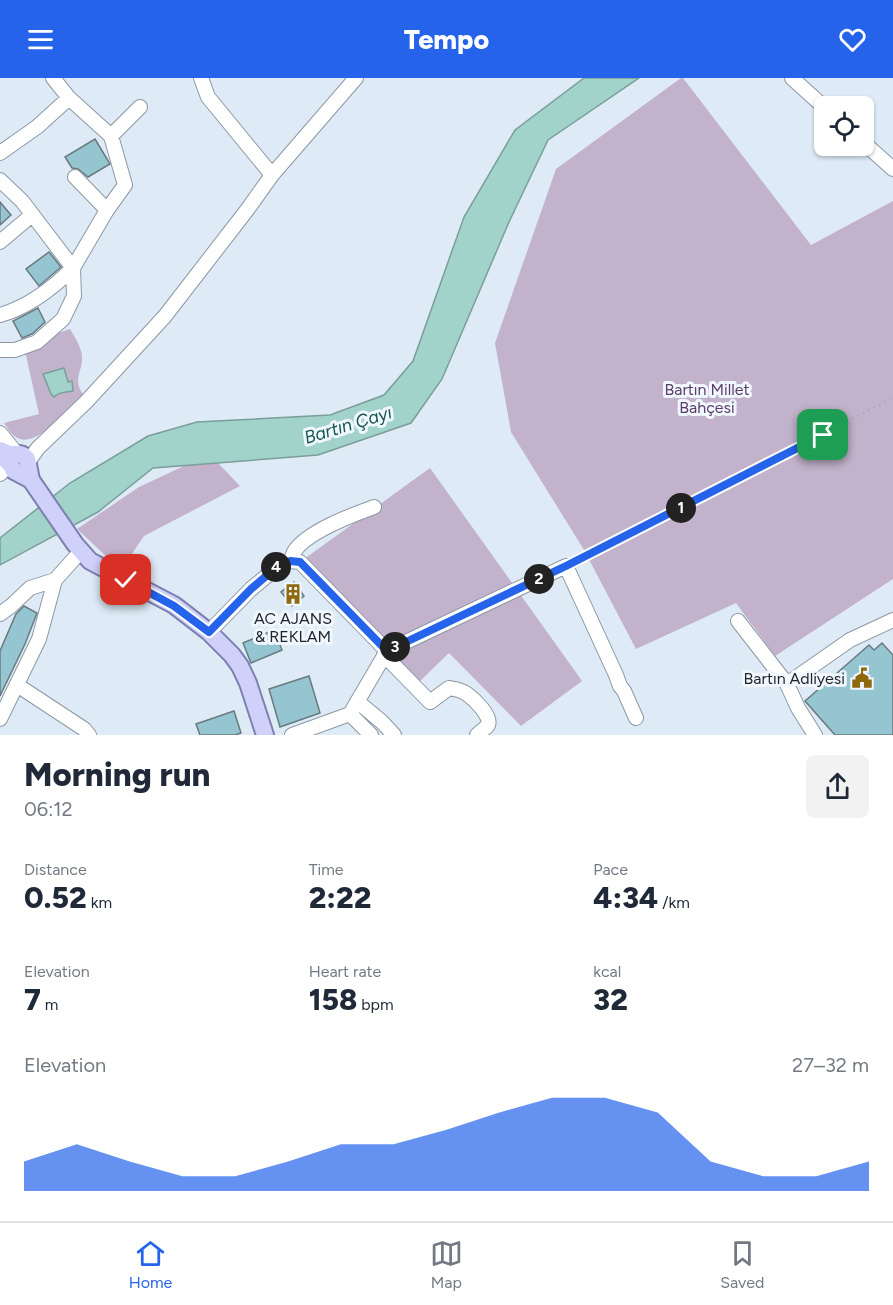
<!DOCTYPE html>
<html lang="en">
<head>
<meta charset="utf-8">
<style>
  :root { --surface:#fff; --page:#f2f2f3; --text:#1f2937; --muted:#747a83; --line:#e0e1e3; --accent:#2563eb }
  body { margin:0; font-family:Figtree,sans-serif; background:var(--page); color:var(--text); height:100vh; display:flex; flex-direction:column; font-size:22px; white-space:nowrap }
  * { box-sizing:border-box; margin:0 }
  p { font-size:20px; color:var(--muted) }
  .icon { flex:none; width:33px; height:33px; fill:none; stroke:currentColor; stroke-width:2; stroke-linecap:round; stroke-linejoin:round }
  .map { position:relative; height:657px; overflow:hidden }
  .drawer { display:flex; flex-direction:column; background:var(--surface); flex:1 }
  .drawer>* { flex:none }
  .controls { position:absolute; left:814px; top:18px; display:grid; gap:12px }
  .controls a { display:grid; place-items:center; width:60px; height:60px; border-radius:9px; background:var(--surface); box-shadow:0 2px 4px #0004; font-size:30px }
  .pin { position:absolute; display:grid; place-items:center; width:51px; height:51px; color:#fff; margin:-26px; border-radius:12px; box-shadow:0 3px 9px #0006 }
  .km { position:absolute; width:30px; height:30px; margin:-15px; border-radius:50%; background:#222; color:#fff; font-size:16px; line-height:30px; text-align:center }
  .round { display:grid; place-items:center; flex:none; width:63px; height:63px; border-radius:9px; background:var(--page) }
  .headline { display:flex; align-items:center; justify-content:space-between; height:102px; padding:0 24px }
  h1 { font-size:33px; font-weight:800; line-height:45px }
  .figures { display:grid; grid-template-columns:repeat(3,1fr); gap:9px; height:102px; padding:6px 24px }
  .figures div { display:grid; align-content:center }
  .figures b { font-size:30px; font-weight:800 }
  .figures small { font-size:16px; font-weight:400 }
  .figures p { font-size:16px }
  .chart { height:168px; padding:12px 24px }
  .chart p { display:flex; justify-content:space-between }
  .chart svg { width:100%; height:108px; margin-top:6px; fill:var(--accent); opacity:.7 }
  header { display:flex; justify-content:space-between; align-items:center; height:78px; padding:0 24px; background:var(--accent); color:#fff; font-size:27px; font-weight:800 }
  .tab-bar { display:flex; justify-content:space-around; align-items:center; height:84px; border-top:2px solid var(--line); background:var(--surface); font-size:16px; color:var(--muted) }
  .tab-bar a { display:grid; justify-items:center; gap:3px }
  .tab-bar .on { color:var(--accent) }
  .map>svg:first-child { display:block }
  .green { fill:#c3b2cb }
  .water { fill:#a2d3ca; stroke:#7b9e99; stroke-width:1.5 }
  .building { fill:#96c5d2; stroke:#697a7f; stroke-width:1.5 }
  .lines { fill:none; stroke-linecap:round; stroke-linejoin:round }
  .minor-casing { stroke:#8c97a3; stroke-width:16 }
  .major-casing { stroke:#7d80af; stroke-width:20 }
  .path { stroke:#a1abb5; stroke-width:2; stroke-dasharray:1.5 4.5; stroke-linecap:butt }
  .minor { stroke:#fff; stroke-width:14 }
  .major { stroke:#d0d1fb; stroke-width:16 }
  .route-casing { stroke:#fff; stroke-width:12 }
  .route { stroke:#2563eb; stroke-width:8 }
  .labels { text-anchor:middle; stroke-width:6; stroke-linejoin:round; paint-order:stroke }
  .park-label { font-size:16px; fill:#5d3d6a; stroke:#f0f7ff }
  .poi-label { font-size:16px; fill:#1f2428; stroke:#f0f7ff }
  .water-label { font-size:18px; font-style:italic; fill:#13564e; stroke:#f0f7ff }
</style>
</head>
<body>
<header><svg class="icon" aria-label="menu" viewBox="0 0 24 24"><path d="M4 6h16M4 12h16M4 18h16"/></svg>Tempo<svg class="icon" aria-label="heart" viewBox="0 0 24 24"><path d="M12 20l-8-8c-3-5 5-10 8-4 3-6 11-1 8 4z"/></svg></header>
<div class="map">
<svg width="893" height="657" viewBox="0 0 893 657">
  <rect width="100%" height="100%" fill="#deebf7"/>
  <path class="green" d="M 681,0 L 683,0 L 811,167 L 893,123 L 893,501 L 775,578 L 736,525 L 636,571 L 584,472 L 511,354 L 495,265 L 556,91 Z
    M 70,251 C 75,260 81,268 82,278 C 83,293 72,301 83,316 C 70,329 40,367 20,361 C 13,359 8,351 4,345 L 39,336 L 25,273 L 55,256 Z
    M 218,385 L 240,408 L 144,458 L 121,492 L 77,451 L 139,409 L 186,387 Z
    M 430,390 L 582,603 L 521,648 L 449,575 L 417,606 L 300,484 Z"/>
  <path class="water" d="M 584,0 L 639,0 L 548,62 L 509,144 L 442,301 L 411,345 L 318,377 L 153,390 L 98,434 L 0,487 L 0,460 L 70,405 L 148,358 L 197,344 L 330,337 L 384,317 L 413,283 L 464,139 L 515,52 Z
    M 64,290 L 68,304 L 72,303 L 73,313 C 65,315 60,313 54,319 L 51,316 L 43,296 Z"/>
  <path class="building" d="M 95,61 L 110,86 L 88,99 L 78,91 L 72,90 L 65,79 Z
    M 0,124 L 11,137 L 0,147 Z
    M 49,174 L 61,189 L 39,208 L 26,191 Z
    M 38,230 L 45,244 L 32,256 L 22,260 L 13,243 Z
    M 294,504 L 304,518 L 292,528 L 281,514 Z
    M 24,528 L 37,535 L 25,566 L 0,618 L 0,573 L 16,536 Z
    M 274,552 L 282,572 L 251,585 L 243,565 Z
    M 882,565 L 893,577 L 893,657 L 835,657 L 805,623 L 869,567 L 874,572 Z
    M 309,598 L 320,635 L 280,649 L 269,611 Z
    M 234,633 L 241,655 L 235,657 L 200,657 L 196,646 Z"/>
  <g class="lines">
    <g class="minor-casing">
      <path id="minor" d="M 53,0 L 69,20 L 111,58
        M 201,0 L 208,19 L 272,97
        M 792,0 L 825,30
        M 864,65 L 893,91
        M 0,75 L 37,49 L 69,20
        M 75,99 L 107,132
        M 0,102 L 22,123 L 73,190 C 52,211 28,229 0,237
        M 0,164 L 32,137
        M 0,272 L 15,272 L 37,264 L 63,241 L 74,218 L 73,190 L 107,132 L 125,107 L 111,58 L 140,29
        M 0,355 L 17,376
        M 28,384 L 38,370 L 86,324 L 165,238 L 247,132 L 272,97 L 356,0
        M 0,396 L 10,386
        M 290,483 C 292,480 293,477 294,474 C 306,454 352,437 374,429
        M 0,536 L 11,528 L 30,510 L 55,502
        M 738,543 L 787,606 L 798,630 L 815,657
        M 209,554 L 251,511 L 281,486 L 290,483 L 300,484 L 387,573 L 566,488 L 616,597 L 620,608 L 624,613 L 636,640
        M 384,577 L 430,624 L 449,610 C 455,611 462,612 467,616 C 474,621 492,638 488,647 C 486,650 480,654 477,657
        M 787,606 L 850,562 L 893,542
        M 17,607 L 84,651 L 89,657
        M 358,624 L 382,644 L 394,657
        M 350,636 L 371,657
        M 0,641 L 39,561 L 55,502 L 81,473
        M 292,657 L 350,636 L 387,573"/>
    </g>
    <g class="major-casing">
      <path id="major" d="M 0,372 C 9,377 11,376 20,376 L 23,377 L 27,381 L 31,402 L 75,466 L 90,483 L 174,527 L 209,554 L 232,577 L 240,588 L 248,605 L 265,657
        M 0,377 L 10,386 L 14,393 L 31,402"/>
    </g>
    <path class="path" d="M 575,484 L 893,320"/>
    <use href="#minor" class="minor"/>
    <use href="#major" class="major"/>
  </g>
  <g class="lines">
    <g class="route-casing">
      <path id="route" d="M 126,502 L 174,528 L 209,554 L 251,511 L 280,486 L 290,483 L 300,484 L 387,573 L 566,488 L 823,357"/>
    </g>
    <use href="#route" class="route"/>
  </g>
  <defs>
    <g id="building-bare" transform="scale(1.62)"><path d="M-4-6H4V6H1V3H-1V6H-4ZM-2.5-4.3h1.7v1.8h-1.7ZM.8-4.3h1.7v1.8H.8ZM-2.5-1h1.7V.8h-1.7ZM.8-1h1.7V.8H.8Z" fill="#8e690e" stroke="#f0f7ff" stroke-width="2.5" paint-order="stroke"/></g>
    <g id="civic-bare" transform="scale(1.62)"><path d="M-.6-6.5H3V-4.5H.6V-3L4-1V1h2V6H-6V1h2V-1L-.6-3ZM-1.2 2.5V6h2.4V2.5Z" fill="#8e690e" stroke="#f0f7ff" stroke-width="2.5" paint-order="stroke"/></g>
  </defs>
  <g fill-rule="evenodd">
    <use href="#building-bare" x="293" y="516"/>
    <use href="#civic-bare" x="862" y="600"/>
  </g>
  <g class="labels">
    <g class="park-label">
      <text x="707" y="317">Bartın Millet<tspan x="707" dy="18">Bahçesi</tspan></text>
    </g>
    <g class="poi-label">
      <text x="293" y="546">AC AJANS<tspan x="293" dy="18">&amp; REKLAM</tspan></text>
      <text x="845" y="606" text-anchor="end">Bartın Adliyesi</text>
    </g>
    <g class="water-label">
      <text transform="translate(348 347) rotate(-17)" y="6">Bartın Çayı</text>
    </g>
  </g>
</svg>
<div class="controls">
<a><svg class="icon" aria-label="locate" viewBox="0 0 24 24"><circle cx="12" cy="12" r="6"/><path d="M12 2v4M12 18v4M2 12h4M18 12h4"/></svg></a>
</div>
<div class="pin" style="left:823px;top:357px;background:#1e9e55"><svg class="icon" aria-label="arrive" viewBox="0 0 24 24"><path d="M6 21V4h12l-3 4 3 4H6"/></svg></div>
<div class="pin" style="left:126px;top:502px;background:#d93025"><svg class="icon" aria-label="check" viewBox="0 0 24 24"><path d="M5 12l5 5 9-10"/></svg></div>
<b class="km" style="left:681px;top:430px">1</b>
<b class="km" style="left:539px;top:501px">2</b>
<b class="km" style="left:395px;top:569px">3</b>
<b class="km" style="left:276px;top:489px">4</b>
</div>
<section class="drawer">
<div class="headline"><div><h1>Morning run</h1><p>06:12</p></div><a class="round"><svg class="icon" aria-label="share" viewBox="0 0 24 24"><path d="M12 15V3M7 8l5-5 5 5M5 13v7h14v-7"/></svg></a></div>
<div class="figures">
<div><p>Distance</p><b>0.52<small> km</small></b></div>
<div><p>Time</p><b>2:22</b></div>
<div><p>Pace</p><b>4:34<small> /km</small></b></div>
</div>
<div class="figures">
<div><p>Elevation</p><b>7<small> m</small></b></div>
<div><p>Heart rate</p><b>158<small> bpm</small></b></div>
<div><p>kcal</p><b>32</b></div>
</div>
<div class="chart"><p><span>Elevation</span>27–32 m</p>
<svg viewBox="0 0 160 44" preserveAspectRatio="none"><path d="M0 44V32L10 25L20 32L30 38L40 38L50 32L60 25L70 25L80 19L90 12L100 6L110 6L120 12L130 32L140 38L150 38L160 32V44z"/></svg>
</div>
</section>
<nav class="tab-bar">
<a class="on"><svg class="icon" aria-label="home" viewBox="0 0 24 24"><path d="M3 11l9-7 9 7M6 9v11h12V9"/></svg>Home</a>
<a><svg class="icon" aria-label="map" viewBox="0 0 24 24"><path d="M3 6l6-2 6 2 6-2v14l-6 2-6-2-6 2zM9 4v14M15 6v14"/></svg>Map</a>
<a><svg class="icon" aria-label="saved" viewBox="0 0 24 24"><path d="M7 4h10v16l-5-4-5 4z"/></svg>Saved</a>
</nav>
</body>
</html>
